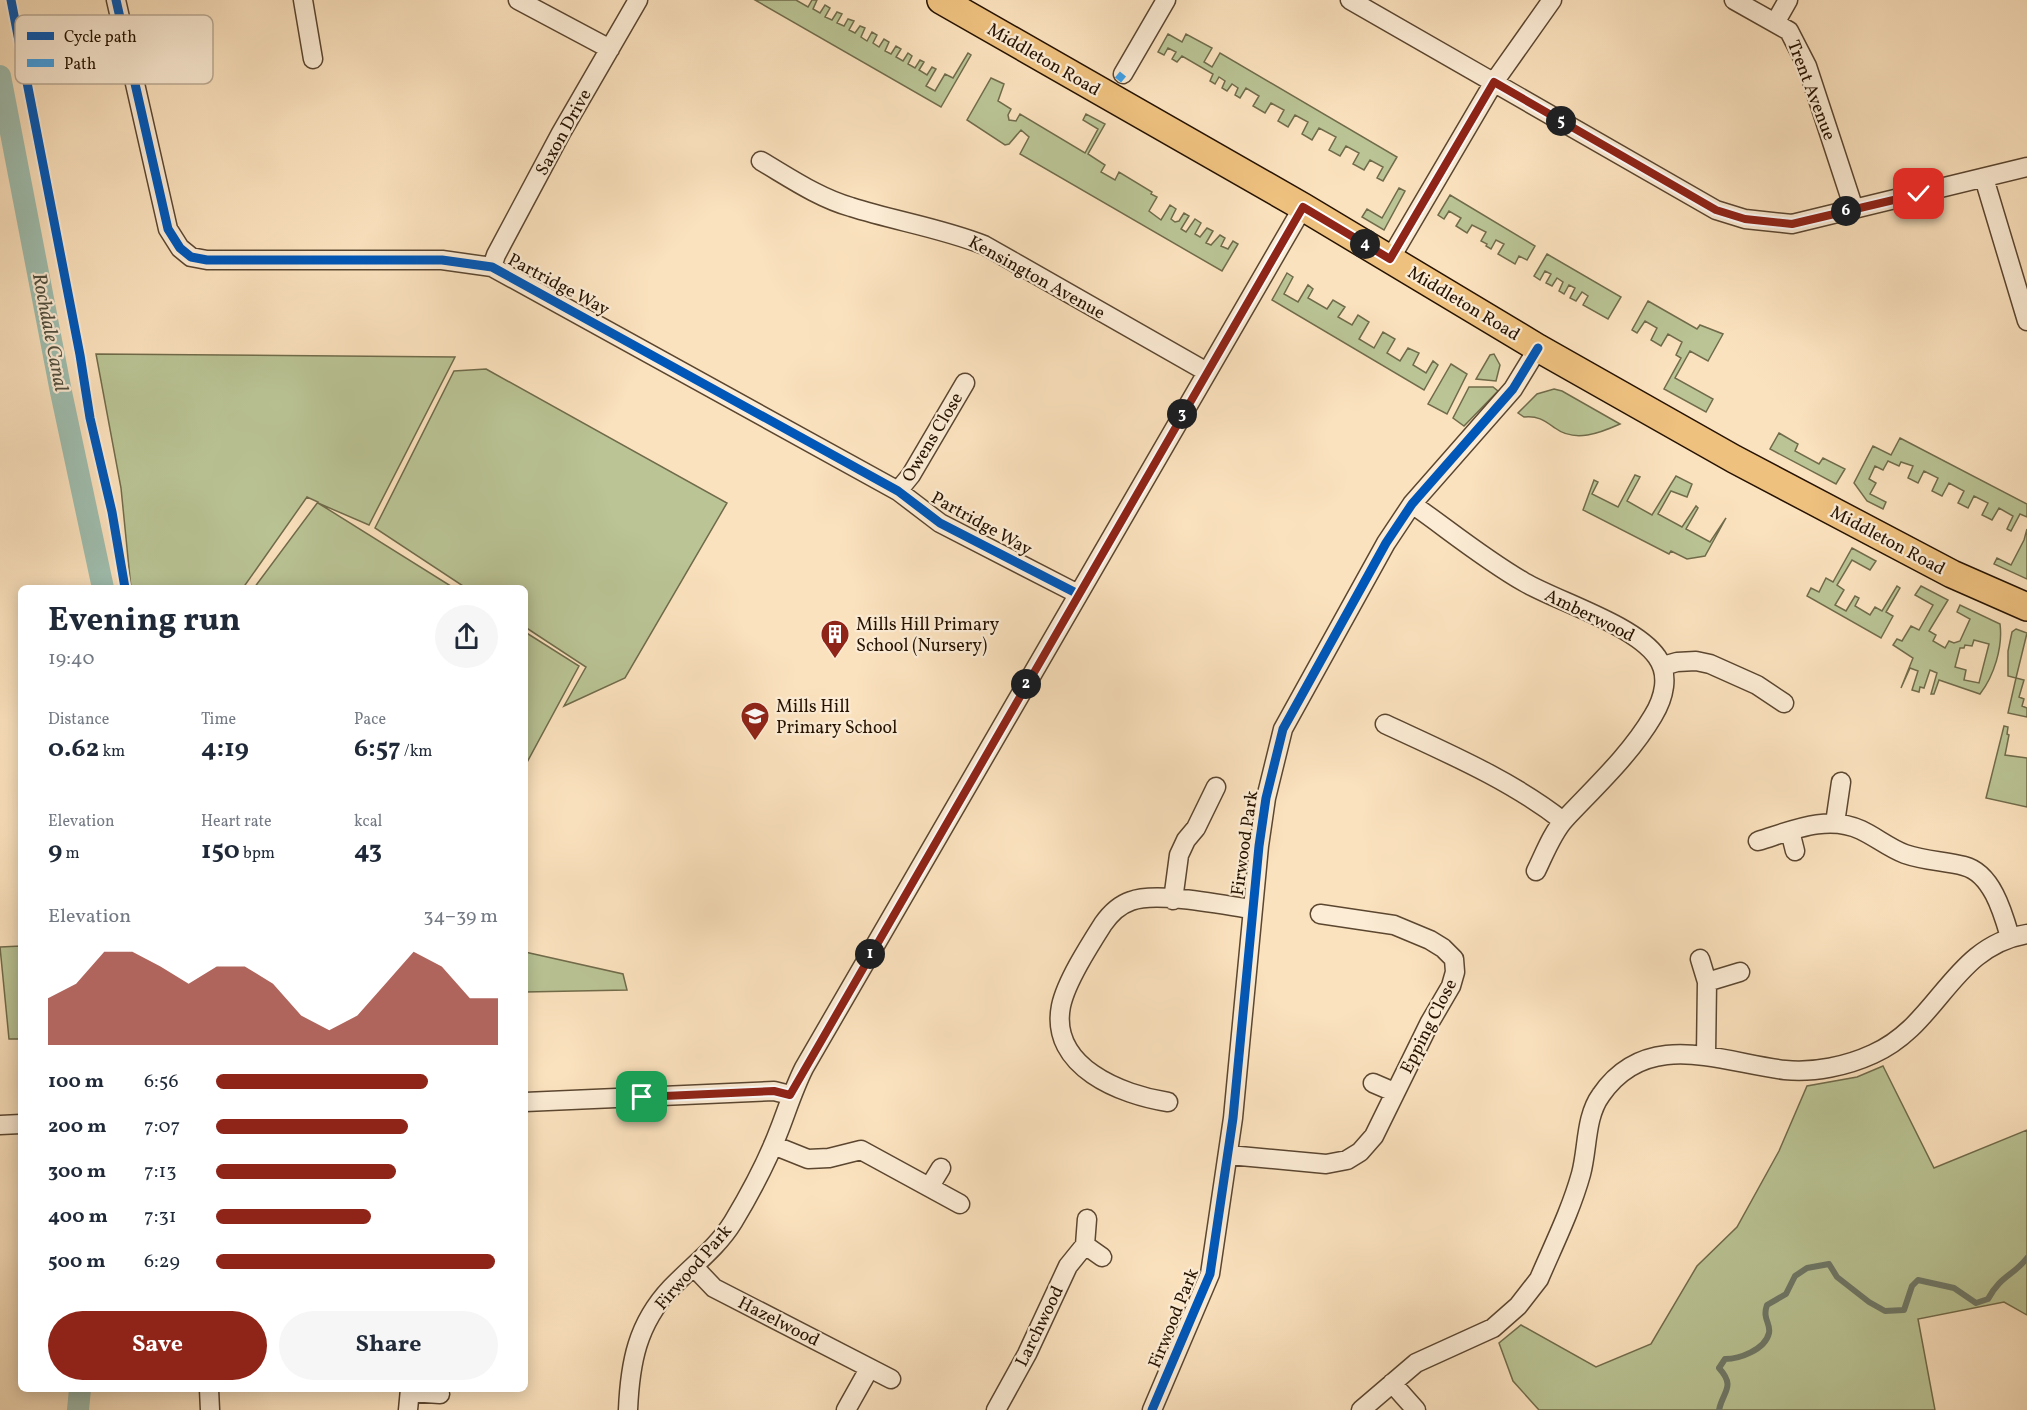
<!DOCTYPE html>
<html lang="en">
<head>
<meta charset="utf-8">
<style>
  :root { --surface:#fff; --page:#f6f6f7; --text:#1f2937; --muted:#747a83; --accent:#8f2418 }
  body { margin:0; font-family:Vollkorn,serif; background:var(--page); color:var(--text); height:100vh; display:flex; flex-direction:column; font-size:22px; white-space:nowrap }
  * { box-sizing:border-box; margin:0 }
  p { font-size:20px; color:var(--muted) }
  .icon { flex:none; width:33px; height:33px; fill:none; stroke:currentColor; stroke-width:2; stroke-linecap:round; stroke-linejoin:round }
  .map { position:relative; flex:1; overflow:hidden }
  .side { position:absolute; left:18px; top:585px; width:510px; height:807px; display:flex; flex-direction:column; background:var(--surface); border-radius:9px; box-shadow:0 3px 15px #0003 }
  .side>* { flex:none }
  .pin { position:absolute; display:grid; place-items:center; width:51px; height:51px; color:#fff; margin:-26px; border-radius:12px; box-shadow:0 3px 9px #0006 }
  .km { position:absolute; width:30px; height:30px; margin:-15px; border-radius:50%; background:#222; color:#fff; font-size:16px; line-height:30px; text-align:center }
  .round { display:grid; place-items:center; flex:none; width:63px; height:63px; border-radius:32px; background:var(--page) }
  .overview { display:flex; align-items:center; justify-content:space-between; height:102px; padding:0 30px }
  h1 { font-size:33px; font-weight:700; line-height:45px }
  .figures { display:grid; grid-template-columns:repeat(3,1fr); gap:9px; height:102px; padding:6px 30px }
  .figures div { display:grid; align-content:center }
  .figures b { font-size:26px; font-weight:700 }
  .figures small { font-size:16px; font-weight:400 }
  .figures p { font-size:16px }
  .chart { height:168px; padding:12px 30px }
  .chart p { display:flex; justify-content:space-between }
  .chart svg { width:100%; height:108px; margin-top:6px; fill:var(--accent); opacity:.7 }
  .primary-button { display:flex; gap:12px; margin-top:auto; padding:12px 30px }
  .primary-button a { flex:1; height:69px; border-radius:36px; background:var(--accent); color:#fff; font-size:24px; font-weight:700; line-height:69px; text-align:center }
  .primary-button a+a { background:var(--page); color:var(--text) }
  ul { padding:0 30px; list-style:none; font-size:20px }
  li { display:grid; grid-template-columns:96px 72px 1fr; align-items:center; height:45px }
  li i { height:15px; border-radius:8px; background:var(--accent) }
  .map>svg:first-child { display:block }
  .green { fill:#bac495; stroke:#706b4a; stroke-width:1.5; fill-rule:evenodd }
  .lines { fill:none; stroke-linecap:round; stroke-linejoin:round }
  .stream { stroke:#6f7969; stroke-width:6 }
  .canal { stroke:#9fbeaf; stroke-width:22 }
  .street-casing { stroke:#5b4630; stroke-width:21 }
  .primary-casing { stroke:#261200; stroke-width:30 }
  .street { stroke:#fcecd5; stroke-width:18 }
  .primary { stroke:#eec17f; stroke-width:27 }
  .quiet { stroke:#3ea1e9; stroke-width:8; stroke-dasharray:15 8; stroke-linecap:butt }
  .cycleway-casing { stroke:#fcecd5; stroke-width:13 }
  .cycleway { stroke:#0057b8; stroke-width:9 }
  .route-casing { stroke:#fff; stroke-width:12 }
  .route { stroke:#8f2418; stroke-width:8 }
  .labels { text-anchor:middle; stroke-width:4.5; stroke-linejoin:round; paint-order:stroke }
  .street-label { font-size:18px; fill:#261200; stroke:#fcecd5 }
  .poi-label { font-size:18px; fill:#261200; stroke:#fcecd5; text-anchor:start }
  .water-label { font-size:20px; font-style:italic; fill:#504e3d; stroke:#fcecd5 }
  .key { fill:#fcecd5; stroke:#bcab95; stroke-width:1.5 }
  .key-label { font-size:16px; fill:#261200 }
</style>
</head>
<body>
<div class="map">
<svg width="2027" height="1410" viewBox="0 0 2027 1410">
  <rect width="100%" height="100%" fill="#fbe2be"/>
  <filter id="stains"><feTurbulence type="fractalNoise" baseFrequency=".00333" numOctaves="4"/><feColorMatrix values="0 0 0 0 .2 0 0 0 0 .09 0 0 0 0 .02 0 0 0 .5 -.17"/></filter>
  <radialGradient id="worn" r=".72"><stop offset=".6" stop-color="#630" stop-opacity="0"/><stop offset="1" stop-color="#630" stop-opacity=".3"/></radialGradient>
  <path class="green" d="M 755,0 L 796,0 L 808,7 L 812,0 L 817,0 L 813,9 L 820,13 L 825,5 L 830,8 L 825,17 L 832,20 L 837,12 L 842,14 L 837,23 L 844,26 L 848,19 L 854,21 L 849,30 L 855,33 L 860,26 L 865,28 L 861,37 L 867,41 L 872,32 L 877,35 L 873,43 L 879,47 L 884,39 L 889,42 L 885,51 L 891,54 L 896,46 L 901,49 L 896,57 L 903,61 L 908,53 L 912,56 L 908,64 L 915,68 L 920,60 L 924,62 L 919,70 L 927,75 L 932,67 L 936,69 L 926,86 L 935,91 L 945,74 L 953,78 L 968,53 L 971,55 L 941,107 Z
    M 1168,34 L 1182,42 L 1186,34 L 1212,48 L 1204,62 L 1212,67 L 1220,53 L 1397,157 L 1383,181 L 1377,178 L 1383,167 L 1370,160 L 1364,170 L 1353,164 L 1359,153 L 1346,146 L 1340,156 L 1329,150 L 1336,137 L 1319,128 L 1312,140 L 1302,134 L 1308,122 L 1295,115 L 1288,127 L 1278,121 L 1284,110 L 1271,103 L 1265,113 L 1253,106 L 1259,96 L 1246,88 L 1240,98 L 1235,95 L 1238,88 L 1232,84 L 1227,91 L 1222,88 L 1225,81 L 1219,77 L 1215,84 L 1210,81 L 1213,74 L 1182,56 L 1177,62 L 1172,59 L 1176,52 L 1168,48 L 1164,55 L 1158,52 Z
    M 991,78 L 1004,84 L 998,101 L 1011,109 L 1008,115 L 1009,120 L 1016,121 L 1020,114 L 1085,153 L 1098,129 L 1083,120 L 1086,114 L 1105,124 L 1088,154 L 1105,165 L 1101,172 L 1115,180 L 1119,172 L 1152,192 L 1151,194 L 1157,197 L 1149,211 L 1161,220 L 1170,205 L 1176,209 L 1171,219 L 1175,222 L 1179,221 L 1184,213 L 1189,216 L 1181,229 L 1186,232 L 1195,219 L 1201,223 L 1195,234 L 1200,237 L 1207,228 L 1213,231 L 1206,243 L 1211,245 L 1220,235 L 1225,238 L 1221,246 L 1228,249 L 1233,241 L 1238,244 L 1222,271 L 1020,154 L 1029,137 L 1021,130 L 1009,144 L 1005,145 L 967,120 Z
    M 1399,188 L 1405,191 L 1384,230 L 1362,217 L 1367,209 L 1382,218 Z
    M 1450,195 L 1535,246 L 1527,260 L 1519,256 L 1515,264 L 1498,254 L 1504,244 L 1496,240 L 1491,249 L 1486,246 L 1487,244 L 1481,241 L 1486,232 L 1472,225 L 1467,233 L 1456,226 L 1461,218 L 1449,211 L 1444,219 L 1438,215 Z
    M 1547,254 L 1621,297 L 1608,319 L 1583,305 L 1588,296 L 1582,292 L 1576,301 L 1570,298 L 1575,288 L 1569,285 L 1564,294 L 1559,291 L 1563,282 L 1557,278 L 1552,286 L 1546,283 L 1551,274 L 1545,271 L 1540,280 L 1534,276 Z
    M 1287,273 L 1293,277 L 1284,294 L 1298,302 L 1308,285 L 1313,289 L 1308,298 L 1327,309 L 1333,300 L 1345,307 L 1338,317 L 1352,325 L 1358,315 L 1369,322 L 1359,339 L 1374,348 L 1383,332 L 1395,339 L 1387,353 L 1400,361 L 1408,348 L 1419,353 L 1413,365 L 1426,373 L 1433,361 L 1438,365 L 1424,390 L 1272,300 Z
    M 1648,301 L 1697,329 L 1700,325 L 1723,334 L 1708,361 L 1690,351 L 1675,378 L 1713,399 L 1706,412 L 1664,389 L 1681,358 L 1676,355 L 1682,342 L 1668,334 L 1661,346 L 1651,340 L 1657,328 L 1645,321 L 1637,333 L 1632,330 Z
    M 96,354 L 455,357 L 369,525 L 318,503 L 454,588 L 254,588 L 318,502 L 307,497 L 243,588 L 131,588 L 121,488 Z
    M 1494,354 L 1500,365 L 1496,381 L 1476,379 L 1490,355 Z
    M 1451,364 L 1467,374 L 1447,414 L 1428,404 Z
    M 486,369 L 727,503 L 625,678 L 564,706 L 586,667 L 525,627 L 525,588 L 466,588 L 375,528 L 454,371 Z
    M 1469,387 L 1493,387 L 1498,391 L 1464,426 L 1453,418 Z
    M 1554,389 L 1562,391 L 1620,424 C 1600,433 1575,443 1555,428 C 1545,421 1537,415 1524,417 L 1518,413 L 1537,394 Z
    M 1779,433 L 1798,444 L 1795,451 L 1819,464 L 1823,458 L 1845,469 L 1836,484 L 1770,449 Z
    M 1900,438 L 2027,504 L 2027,517 L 2020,514 L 2011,531 L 2007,529 L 2013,516 L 1999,508 L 1992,520 L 1982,515 L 1988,503 L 1974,496 L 1968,508 L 1958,503 L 1964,491 L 1949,483 L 1942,496 L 1932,491 L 1938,478 L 1924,471 L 1918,483 L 1908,478 L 1913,466 L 1901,462 L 1899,466 L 1888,461 L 1883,470 L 1875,466 L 1869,479 L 1876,483 L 1870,494 L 1886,502 L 1883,509 L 1867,501 L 1854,483 L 1873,446 L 1891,455 Z
    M 1635,475 L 1640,477 L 1627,501 L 1652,515 L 1676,476 L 1692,484 L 1687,497 L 1671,491 L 1658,514 L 1682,527 L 1696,506 L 1698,508 L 1686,529 L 1710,542 L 1726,518 L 1705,556 L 1687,559 L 1671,551 L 1669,554 L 1583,510 L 1594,480 L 1598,482 L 1592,494 L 1618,507 Z
    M 2027,529 L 2027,579 L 1994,564 L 1997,558 L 2011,565 L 2024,540 Z
    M 1852,548 L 1876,561 L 1870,570 L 1852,560 L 1837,585 L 1844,590 L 1835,605 L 1846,611 L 1855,596 L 1859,598 L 1855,606 L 1870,615 L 1875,607 L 1882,611 L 1897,586 L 1900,588 L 1886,612 L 1893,616 L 1881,638 L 1807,596 L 1811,588 L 1819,592 L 1826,578 L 1833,582 Z
    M 1921,586 L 1948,600 L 1929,631 L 1936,635 L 1933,641 L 1945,648 L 1949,641 L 1954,643 L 1960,641 L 1970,619 L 1957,612 L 1960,605 L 2000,624 C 2003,647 1994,676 1980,694 L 1939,680 L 1934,694 L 1931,694 L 1937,673 L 1930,670 L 1924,688 L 1920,687 L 1919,692 L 1912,690 L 1918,671 L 1910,668 L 1901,688 L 1913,658 L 1893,645 L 1897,639 L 1902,641 L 1911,626 L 1919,630 L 1933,605 L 1915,595 ZM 1974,640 L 1989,644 L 1979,683 L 1964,680 L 1966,670 L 1955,667 L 1960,648 L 1964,648 L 1965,645 L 1972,646 Z
    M 2016,629 L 2027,633 L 2016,678 L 2024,680 L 2019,697 L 2024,699 L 2022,706 L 2027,708 L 2027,717 L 2008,713 L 2016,678 L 2008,676 L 2008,651 L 2012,632 Z
    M 525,632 L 579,666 L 525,766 Z
    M 2004,726 L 2008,727 L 2007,734 L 2009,735 L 2005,755 L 2027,758 L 2027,807 L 1986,798 Z
    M 21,946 L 21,1039 L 9,1039 L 0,947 Z
    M 525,952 L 623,974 L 627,990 L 525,992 Z
    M 1883,1066 L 1934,1168 L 2027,1130 L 2027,1315 L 2004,1302 L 1918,1319 L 1935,1410 L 1539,1410 L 1513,1381 L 1499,1343 L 1521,1325 L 1596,1367 L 1651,1344 L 1697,1266 L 1737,1227 L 1779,1151 L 1807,1086 L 1857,1077 Z"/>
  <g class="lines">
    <path class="stream" d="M 1719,1410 C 1723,1391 1736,1387 1719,1368 L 1725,1359 C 1739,1359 1765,1350 1769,1333 C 1771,1323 1762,1319 1767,1305 L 1786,1294 L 1795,1276 L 1807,1268 L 1829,1264 L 1837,1277 L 1869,1302 L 1885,1311 L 1904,1310 L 1912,1286 L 1918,1280 L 1954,1288 L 1976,1303 L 1988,1299 C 2001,1275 2013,1276 2027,1258"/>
    <path class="canal" d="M 0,76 L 61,392 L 103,588
      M 78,1410 L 80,1389"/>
    <g class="street-casing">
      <path id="street" d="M 116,0 L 168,229 L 180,248 L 191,257 L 207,260 L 442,260 L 492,267 L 898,491 L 940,523 L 1078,594
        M 303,0 L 313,59
        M 518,0 L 610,49
        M 1350,0 L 1716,210 L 1745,219 L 1792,224 L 2027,167
        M 1734,0 L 1789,31 L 1807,66 L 1854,209
        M 1775,23 L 1788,0
        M 1123,74 L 1166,0
        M 761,161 C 790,178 819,198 851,207 C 895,221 941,228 984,245 L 1207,372
        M 1984,178 L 2027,321
        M 1390,259 L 1494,82 L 1552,0
        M 492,267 L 496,255 L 561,133 L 638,0
        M 898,491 L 911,475 L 965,383
        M 1412,504 C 1449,530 1484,559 1524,582 C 1559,602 1635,625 1657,657 C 1670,675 1664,698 1653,716 C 1630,755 1595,787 1565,819 C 1552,833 1544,855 1536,871
        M 1663,666 L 1677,662 L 1696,661 L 1710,664 L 1757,685 L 1784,703
        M 1385,724 C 1445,752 1511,780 1563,821
        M 1835,823 L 1841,782
        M 1790,831 L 1795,851
        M 1758,841 C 1791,831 1827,814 1861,830 C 1876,837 1889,848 1905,854 C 1925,861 1945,861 1964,866 C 1992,873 2003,913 2010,937
        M 1173,900 L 1179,855 L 1186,840 L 1196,828 L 1216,787
        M 1700,959 L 1707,982 L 1706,1055
        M 1707,982 L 1740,972
        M 1373,1083 L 1394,1092
        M 525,1102 L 774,1091 L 790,1095
        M 1168,1102 C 1122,1095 1049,1067 1061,1006 C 1066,982 1089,946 1103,924 C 1110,914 1119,905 1131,901 C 1156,891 1223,905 1252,909
        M 0,1125 L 21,1124
        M 773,1145 L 808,1159 L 829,1158 L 861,1150 L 960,1204
        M 1229,1155 L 1326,1164 L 1347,1160 L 1360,1152 L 1374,1136 L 1430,1022 L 1451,986 L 1455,972 L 1454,959 L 1443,948 L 1430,940 L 1394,925 L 1320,914
        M 930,1186 L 941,1168
        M 1085,1245 L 1102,1257
        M 694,1267 L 714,1288 L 891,1379
        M 1392,1383 L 1416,1410
        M 209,1389 L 210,1410
        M 410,1392 L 440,1394
        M 408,1410 L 410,1389
        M 628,1410 C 630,1363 637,1324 671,1288 C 692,1266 717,1248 733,1222 C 751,1192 768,1160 780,1128 C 788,1107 794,1088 804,1068 L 1303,207
        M 846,1410 L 869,1369
        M 996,1410 L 1027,1354 L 1068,1266 L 1085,1245 L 1087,1219
        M 1152,1410 L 1210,1274 L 1233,1118 L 1259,846 L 1266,798 L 1283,729 L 1386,543 L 1412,504 L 1513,389 L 1538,348
        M 1361,1410 L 1416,1363 L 1493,1328 L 1518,1306 L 1539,1279 C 1554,1244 1571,1210 1581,1174 C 1588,1148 1585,1117 1601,1095 C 1647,1028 1720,1062 1785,1070 C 1814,1073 1847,1066 1873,1054 C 1939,1025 1952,946 2027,934"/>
    </g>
    <g class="primary-casing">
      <path id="primary" d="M 941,0 L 1303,207 L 1538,348 L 1734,459 L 1952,574 L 2027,607"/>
    </g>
    <use href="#street" class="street"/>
    <use href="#primary" class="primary"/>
    <path class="quiet" d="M 1118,80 L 1123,74"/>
    <g class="cycleway-casing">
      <path id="cycleway" d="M 11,0 L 80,355 L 90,418 L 112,512 L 125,588
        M 116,0 L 168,229 L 180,248 L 191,257 L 207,260 L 442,260 L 492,267 L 898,491 L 940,523 L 1078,594
        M 1152,1410 L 1210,1274 L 1233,1118 L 1259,846 L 1266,798 L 1283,729 L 1386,543 L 1412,504 L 1513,389 L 1538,348"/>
    </g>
    <use href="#cycleway" class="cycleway"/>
  </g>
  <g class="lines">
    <g class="route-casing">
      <path id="route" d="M 642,1097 L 774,1091 L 790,1095 L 1303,207 L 1390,259 L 1494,82 L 1716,210 L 1745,219 L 1792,224 L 1919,194"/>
    </g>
    <use href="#route" class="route"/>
  </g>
  <defs>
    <g id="building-pin" transform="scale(1.5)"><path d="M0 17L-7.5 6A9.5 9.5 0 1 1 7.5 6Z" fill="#8f2418" stroke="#fcecd5"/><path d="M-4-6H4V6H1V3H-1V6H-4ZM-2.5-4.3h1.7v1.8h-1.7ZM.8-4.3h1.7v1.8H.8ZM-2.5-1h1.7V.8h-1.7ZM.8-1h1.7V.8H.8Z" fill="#fff"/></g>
    <g id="school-pin" transform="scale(1.5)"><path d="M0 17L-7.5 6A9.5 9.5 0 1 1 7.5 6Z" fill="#8f2418" stroke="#fcecd5"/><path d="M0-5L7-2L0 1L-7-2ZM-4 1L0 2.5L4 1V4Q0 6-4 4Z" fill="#fff"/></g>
  </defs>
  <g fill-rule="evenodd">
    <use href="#building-pin" x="835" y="634"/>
    <use href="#school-pin" x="755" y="716"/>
  </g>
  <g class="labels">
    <g class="street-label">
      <text transform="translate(1044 59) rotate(30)" y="6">Middleton Road</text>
      <text transform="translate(1812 90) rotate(69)" y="6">Trent Avenue</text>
      <text transform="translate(563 132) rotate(-61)" y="6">Saxon Drive</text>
      <text transform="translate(1037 277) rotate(29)" y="6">Kensington Avenue</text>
      <text transform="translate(559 284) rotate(28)" y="6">Partridge Way</text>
      <text transform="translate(1464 303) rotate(31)" y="6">Middleton Road</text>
      <text transform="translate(932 437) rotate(-59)" y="6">Owens Close</text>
      <text transform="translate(982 523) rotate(29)" y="6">Partridge Way</text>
      <text transform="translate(1888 540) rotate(28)" y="6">Middleton Road</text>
      <text transform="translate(1590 615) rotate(26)" y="6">Amberwood</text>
      <text transform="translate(1244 843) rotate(-82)" y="6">Firwood Park</text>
      <text transform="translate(1428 1026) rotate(-63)" y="6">Epping Close</text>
      <text transform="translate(693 1267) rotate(-49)" y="6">Firwood Park</text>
      <text transform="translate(1173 1318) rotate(-68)" y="6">Firwood Park</text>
      <text transform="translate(779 1321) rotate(27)" y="6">Hazelwood</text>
      <text transform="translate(1039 1326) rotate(-64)" y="6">Larchwood</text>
    </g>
    <g class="poi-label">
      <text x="856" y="630">Mills Hill Primary<tspan x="856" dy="21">School (Nursery)</tspan></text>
      <text x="776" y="712">Mills Hill<tspan x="776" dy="21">Primary School</tspan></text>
    </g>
    <g class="water-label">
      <text transform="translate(51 332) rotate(79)" y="7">Rochdale Canal</text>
    </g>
  </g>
  <rect x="15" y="15" width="198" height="69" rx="9" class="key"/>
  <rect x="27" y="32" width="27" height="8" fill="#0057b8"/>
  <rect x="27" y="59" width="27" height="8" fill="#3ea1e9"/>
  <g class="key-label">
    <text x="64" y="42">Cycle path</text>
    <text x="64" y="69">Path</text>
  </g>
  <rect width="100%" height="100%" filter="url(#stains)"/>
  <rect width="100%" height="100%" fill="url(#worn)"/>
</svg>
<div class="pin" style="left:642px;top:1097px;background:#1e9e55"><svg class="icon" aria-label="arrive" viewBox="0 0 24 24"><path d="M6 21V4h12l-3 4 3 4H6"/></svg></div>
<div class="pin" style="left:1919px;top:194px;background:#d93025"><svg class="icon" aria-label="check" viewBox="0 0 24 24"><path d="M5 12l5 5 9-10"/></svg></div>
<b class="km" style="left:870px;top:954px">1</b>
<b class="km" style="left:1026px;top:684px">2</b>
<b class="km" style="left:1182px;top:414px">3</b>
<b class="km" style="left:1365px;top:244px">4</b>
<b class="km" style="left:1561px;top:121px">5</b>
<b class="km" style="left:1846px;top:211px">6</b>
<section class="side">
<div class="overview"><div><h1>Evening run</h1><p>19:40</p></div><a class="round"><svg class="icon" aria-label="share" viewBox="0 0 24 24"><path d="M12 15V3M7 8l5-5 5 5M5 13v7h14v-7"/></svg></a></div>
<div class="figures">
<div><p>Distance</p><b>0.62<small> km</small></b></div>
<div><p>Time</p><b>4:19</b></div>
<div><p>Pace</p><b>6:57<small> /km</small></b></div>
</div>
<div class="figures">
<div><p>Elevation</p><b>9<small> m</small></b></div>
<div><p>Heart rate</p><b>150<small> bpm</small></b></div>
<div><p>kcal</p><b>43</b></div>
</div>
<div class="chart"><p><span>Elevation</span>34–39 m</p>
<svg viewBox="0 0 160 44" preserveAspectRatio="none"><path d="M0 44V25L10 19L20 6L30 6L40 12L50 19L60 12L70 12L80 19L90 32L100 38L110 32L120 19L130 6L140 12L150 25L160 25V44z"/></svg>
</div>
<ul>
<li><b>100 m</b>6:56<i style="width:75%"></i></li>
<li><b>200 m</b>7:07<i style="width:68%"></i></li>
<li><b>300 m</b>7:13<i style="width:64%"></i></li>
<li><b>400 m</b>7:31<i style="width:55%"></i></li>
<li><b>500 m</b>6:29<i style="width:99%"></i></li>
</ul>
<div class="primary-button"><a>Save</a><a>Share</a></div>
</section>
</div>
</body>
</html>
